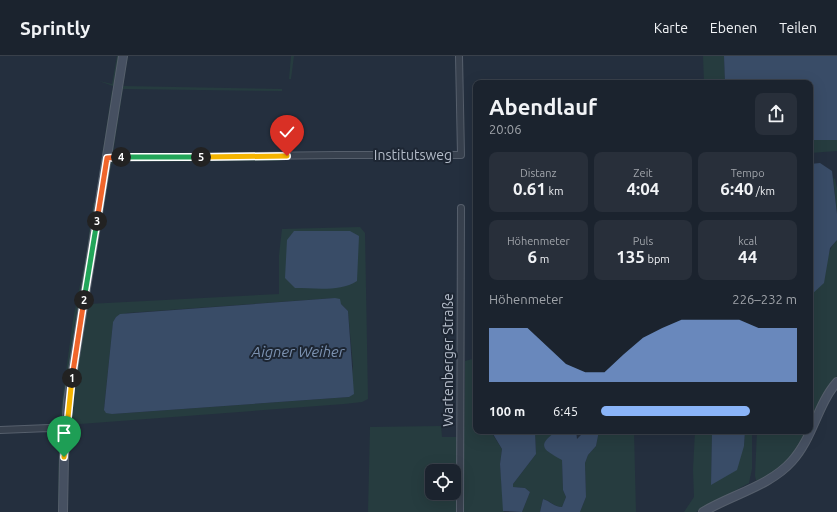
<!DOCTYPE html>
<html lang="de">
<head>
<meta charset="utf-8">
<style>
  :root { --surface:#1b232e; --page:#282f3a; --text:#f1f3f6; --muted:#a0a4aa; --line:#39404a; --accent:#8ab4f8 }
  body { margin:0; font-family:Ubuntu,sans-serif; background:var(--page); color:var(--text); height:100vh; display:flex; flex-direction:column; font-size:15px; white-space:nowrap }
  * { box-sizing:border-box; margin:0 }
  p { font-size:13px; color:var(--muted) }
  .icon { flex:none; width:22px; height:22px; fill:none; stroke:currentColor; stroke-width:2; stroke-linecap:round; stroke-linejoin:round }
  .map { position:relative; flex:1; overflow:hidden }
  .side { position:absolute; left:473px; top:24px; width:340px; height:354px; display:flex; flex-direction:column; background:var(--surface); border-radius:8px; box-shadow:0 4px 16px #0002,0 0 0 1px var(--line) }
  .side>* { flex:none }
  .fabs { position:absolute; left:425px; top:408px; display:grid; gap:8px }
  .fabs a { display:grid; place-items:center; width:36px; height:36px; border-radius:8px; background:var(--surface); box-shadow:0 4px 16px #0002,0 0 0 1px var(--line); font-size:20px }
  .pin { position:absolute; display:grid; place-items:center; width:34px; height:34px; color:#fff; margin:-41px -17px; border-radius:50% 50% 50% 0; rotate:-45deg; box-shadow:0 0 4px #0007 }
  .pin .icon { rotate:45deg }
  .km { position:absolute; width:20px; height:20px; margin:-10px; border-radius:50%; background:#222; color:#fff; font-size:11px; line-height:20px; text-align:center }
  .round { display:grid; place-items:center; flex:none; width:42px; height:42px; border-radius:8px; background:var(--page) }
  .overview { display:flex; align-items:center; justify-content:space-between; height:68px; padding:0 16px }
  h1 { font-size:22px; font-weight:700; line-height:30px }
  .stats { display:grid; grid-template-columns:repeat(3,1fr); gap:6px; height:68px; padding:4px 16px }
  .stats div { display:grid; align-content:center; border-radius:8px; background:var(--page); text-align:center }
  .stats b { font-size:17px; font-weight:700 }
  .stats small { font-size:11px; font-weight:400 }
  .stats p { font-size:11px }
  .chart { height:112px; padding:8px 16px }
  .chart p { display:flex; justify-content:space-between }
  .chart svg { width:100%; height:72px; margin-top:4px; fill:var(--accent); opacity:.7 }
  ul { padding:0 16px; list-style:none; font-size:13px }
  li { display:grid; grid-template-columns:64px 48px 1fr; align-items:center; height:30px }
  li i { height:10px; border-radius:5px; background:var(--accent) }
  header { display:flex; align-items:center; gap:24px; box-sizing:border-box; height:56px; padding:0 20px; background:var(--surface); border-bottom:1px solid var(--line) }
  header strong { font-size:19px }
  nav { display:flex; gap:22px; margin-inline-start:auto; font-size:14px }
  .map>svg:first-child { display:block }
  .green { fill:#263c3f; fill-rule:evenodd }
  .water { fill:#394c67 }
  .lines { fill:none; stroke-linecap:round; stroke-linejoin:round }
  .street-casing { stroke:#565f6c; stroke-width:8 }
  .secondary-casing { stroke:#565f6c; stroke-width:10 }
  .street { stroke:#38414e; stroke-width:6 }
  .secondary { stroke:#465061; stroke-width:8 }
  .split-1-casing { stroke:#fff; stroke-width:8 }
  .split-2-casing { stroke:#fff; stroke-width:8 }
  .split-3-casing { stroke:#fff; stroke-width:8 }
  .split-4-casing { stroke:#fff; stroke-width:8 }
  .split-5-casing { stroke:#fff; stroke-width:8 }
  .split-6-casing { stroke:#fff; stroke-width:8 }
  .split-1 { stroke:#f5b400; stroke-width:5 }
  .split-2 { stroke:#f0652b; stroke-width:5 }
  .split-3 { stroke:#22a559; stroke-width:5 }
  .split-4 { stroke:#f0652b; stroke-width:5 }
  .split-5 { stroke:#22a559; stroke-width:5 }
  .split-6 { stroke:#f5b400; stroke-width:5 }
  .labels { text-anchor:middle; stroke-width:4; stroke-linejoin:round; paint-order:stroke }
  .street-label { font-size:14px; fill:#b4bcc9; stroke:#1d2633 }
  .water-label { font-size:15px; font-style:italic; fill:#7c92b1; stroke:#1d2633 }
</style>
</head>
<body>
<header>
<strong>Sprintly</strong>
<nav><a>Karte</a><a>Ebenen</a><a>Teilen</a></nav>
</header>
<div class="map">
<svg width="837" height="456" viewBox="0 0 837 456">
  <rect width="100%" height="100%" fill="#242f3e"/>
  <path class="green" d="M 117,0 L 120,0 L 115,29 L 113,30 L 99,25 L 112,28 Z
    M 125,0 L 128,0 L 123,30 L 282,33 L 282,35 L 123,33 L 113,97 L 111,94 Z
    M 291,0 L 294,0 L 291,23 L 289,23 Z
    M 703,0 L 724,0 L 725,27 L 704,27 Z
    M 112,34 L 114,37 L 105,93 L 103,93 L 102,96 L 105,97 L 63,370 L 0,373 L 0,371 L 55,368 L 59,367 L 73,264 L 87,193 L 93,147 L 95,147 Z
    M 810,84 L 837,84 L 837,95 L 810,97 Z
    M 272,103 L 283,105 L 113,106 L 111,110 L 88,248 L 279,238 L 279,199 L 282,173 L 360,171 L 365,177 L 368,343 L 362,346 L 344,348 L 80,368 L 70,366 L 70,348 L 110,106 L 111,105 ZM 345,175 L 350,175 L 290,180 L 294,176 ZM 335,242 L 348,255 L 353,310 L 349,341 L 112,358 L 104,353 L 113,267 L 116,261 L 127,257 Z
    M 833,122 L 835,123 L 837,132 L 837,158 Z
    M 837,184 L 837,320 L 823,338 L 810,367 L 810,240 C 827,227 822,199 837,184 Z
    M 476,302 L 476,375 L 492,375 L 493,379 L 502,393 L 500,408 L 504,456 L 463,456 L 465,305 Z
    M 441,370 L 442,381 L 458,381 L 457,456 L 368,456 L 370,371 ZM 432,415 L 454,415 L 454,437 L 432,437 Z
    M 32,373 L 61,376 L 62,379 L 60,456 L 58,449 L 59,378 L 44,374 L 0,377 L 0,375 Z
    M 535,375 L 557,375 C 536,390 544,394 562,403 L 563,434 L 566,441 L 562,451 C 554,451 551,445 543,443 L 540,456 L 522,456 L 530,436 L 525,432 L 513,431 L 513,428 L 536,398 Z
    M 599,375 L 634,375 L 636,456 L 580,456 L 586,441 L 585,407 L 588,399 L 596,390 Z
    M 695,375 L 712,375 L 711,429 L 744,390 L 745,375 L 752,375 L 752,413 L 749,427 L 696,456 L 684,456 L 694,441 L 693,414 Z
    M 757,375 L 806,375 C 796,398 781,414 758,424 L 756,424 L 755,420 Z"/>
  <path class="water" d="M 724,0 L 837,0 L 837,84 L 810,84 L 810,27 L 725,27 Z
    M 820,107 L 832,115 L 837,158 L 837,184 L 830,192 L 824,227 L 810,240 L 810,108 Z
    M 294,175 L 350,175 L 359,180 L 357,225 C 340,236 315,232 295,232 L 285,222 L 287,184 Z
    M 335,242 L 340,243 L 341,248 L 348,255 L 354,338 L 349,341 L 112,358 L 106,357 L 104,354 L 113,266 L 116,261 L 120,258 Z
    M 492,375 L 535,375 L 536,398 L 513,428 L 513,431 L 525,432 L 530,436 L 522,456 L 503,455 L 500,408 L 502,393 L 493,378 Z
    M 557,375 L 576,375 L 577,383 L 585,375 L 599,375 L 596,390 L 588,399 L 585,407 L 586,441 L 580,456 L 540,456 L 543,443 C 550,445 554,451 562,451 L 566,441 L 563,434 L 562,404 C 544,394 535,390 557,375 Z
    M 712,375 L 745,375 L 744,390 L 737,414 L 711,429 Z"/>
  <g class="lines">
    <g class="street-casing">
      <path id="street" d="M 338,99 L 461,99 L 459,0
        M 107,102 L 337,99
        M 0,374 L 49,372 L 65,374
        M 460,456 L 461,152"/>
    </g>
    <g class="secondary-casing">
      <path id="secondary" d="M 63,456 L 64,401 L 68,345 L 123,0
        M 703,456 C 731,439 770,430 792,405 C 813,382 817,349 837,326"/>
    </g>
    <use href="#street" class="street"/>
    <use href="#secondary" class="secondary"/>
  </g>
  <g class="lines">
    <g class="split-1-casing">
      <path id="split-1" d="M 64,401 L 72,322"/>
    </g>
    <g class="split-2-casing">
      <path id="split-2" d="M 72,322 L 84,244"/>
    </g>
    <g class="split-3-casing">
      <path id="split-3" d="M 84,244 L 97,165"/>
    </g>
    <g class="split-4-casing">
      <path id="split-4" d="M 97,165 L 107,102 L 121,101"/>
    </g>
    <g class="split-5-casing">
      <path id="split-5" d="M 121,101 L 201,101"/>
    </g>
    <g class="split-6-casing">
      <path id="split-6" d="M 201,101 L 287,100"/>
    </g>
    <use href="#split-1" class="split-1"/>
    <use href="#split-2" class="split-2"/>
    <use href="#split-3" class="split-3"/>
    <use href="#split-4" class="split-4"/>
    <use href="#split-5" class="split-5"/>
    <use href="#split-6" class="split-6"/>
  </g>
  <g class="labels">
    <g class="street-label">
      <text x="413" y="104">Institutsweg</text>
      <text transform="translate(448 304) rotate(-90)" y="5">Wartenberger Straße</text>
    </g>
    <g class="water-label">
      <text x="298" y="301">Aigner Weiher</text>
    </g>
  </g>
</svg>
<div class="fabs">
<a><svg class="icon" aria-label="locate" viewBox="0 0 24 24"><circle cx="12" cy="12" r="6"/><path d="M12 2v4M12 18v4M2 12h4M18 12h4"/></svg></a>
</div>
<div class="pin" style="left:64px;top:401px;background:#1e9e55"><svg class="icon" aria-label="arrive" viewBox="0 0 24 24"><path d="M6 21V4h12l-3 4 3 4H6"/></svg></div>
<div class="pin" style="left:287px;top:100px;background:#d93025"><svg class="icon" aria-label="check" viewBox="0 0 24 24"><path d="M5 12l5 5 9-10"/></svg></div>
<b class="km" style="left:72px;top:322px">1</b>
<b class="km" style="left:84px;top:244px">2</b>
<b class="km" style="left:97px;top:165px">3</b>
<b class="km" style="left:121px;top:101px">4</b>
<b class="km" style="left:201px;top:101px">5</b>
<section class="side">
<div class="overview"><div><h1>Abendlauf</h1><p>20:06</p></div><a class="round"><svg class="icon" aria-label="share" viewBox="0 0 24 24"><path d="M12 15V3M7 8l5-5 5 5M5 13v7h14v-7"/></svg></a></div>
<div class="stats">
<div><p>Distanz</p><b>0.61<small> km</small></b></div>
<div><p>Zeit</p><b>4:04</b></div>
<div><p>Tempo</p><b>6:40<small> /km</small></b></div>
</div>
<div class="stats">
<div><p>Höhenmeter</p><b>6<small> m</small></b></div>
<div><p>Puls</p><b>135<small> bpm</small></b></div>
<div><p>kcal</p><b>44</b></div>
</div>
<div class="chart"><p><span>Höhenmeter</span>226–232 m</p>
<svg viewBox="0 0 160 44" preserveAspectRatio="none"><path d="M0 44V11L10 11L20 11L30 22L40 33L50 38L60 38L70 27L80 17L90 11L100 6L110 6L120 6L130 6L140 11L150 11L160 11V44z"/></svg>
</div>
<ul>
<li><b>100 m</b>6:45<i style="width:76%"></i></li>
</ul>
</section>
</div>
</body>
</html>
